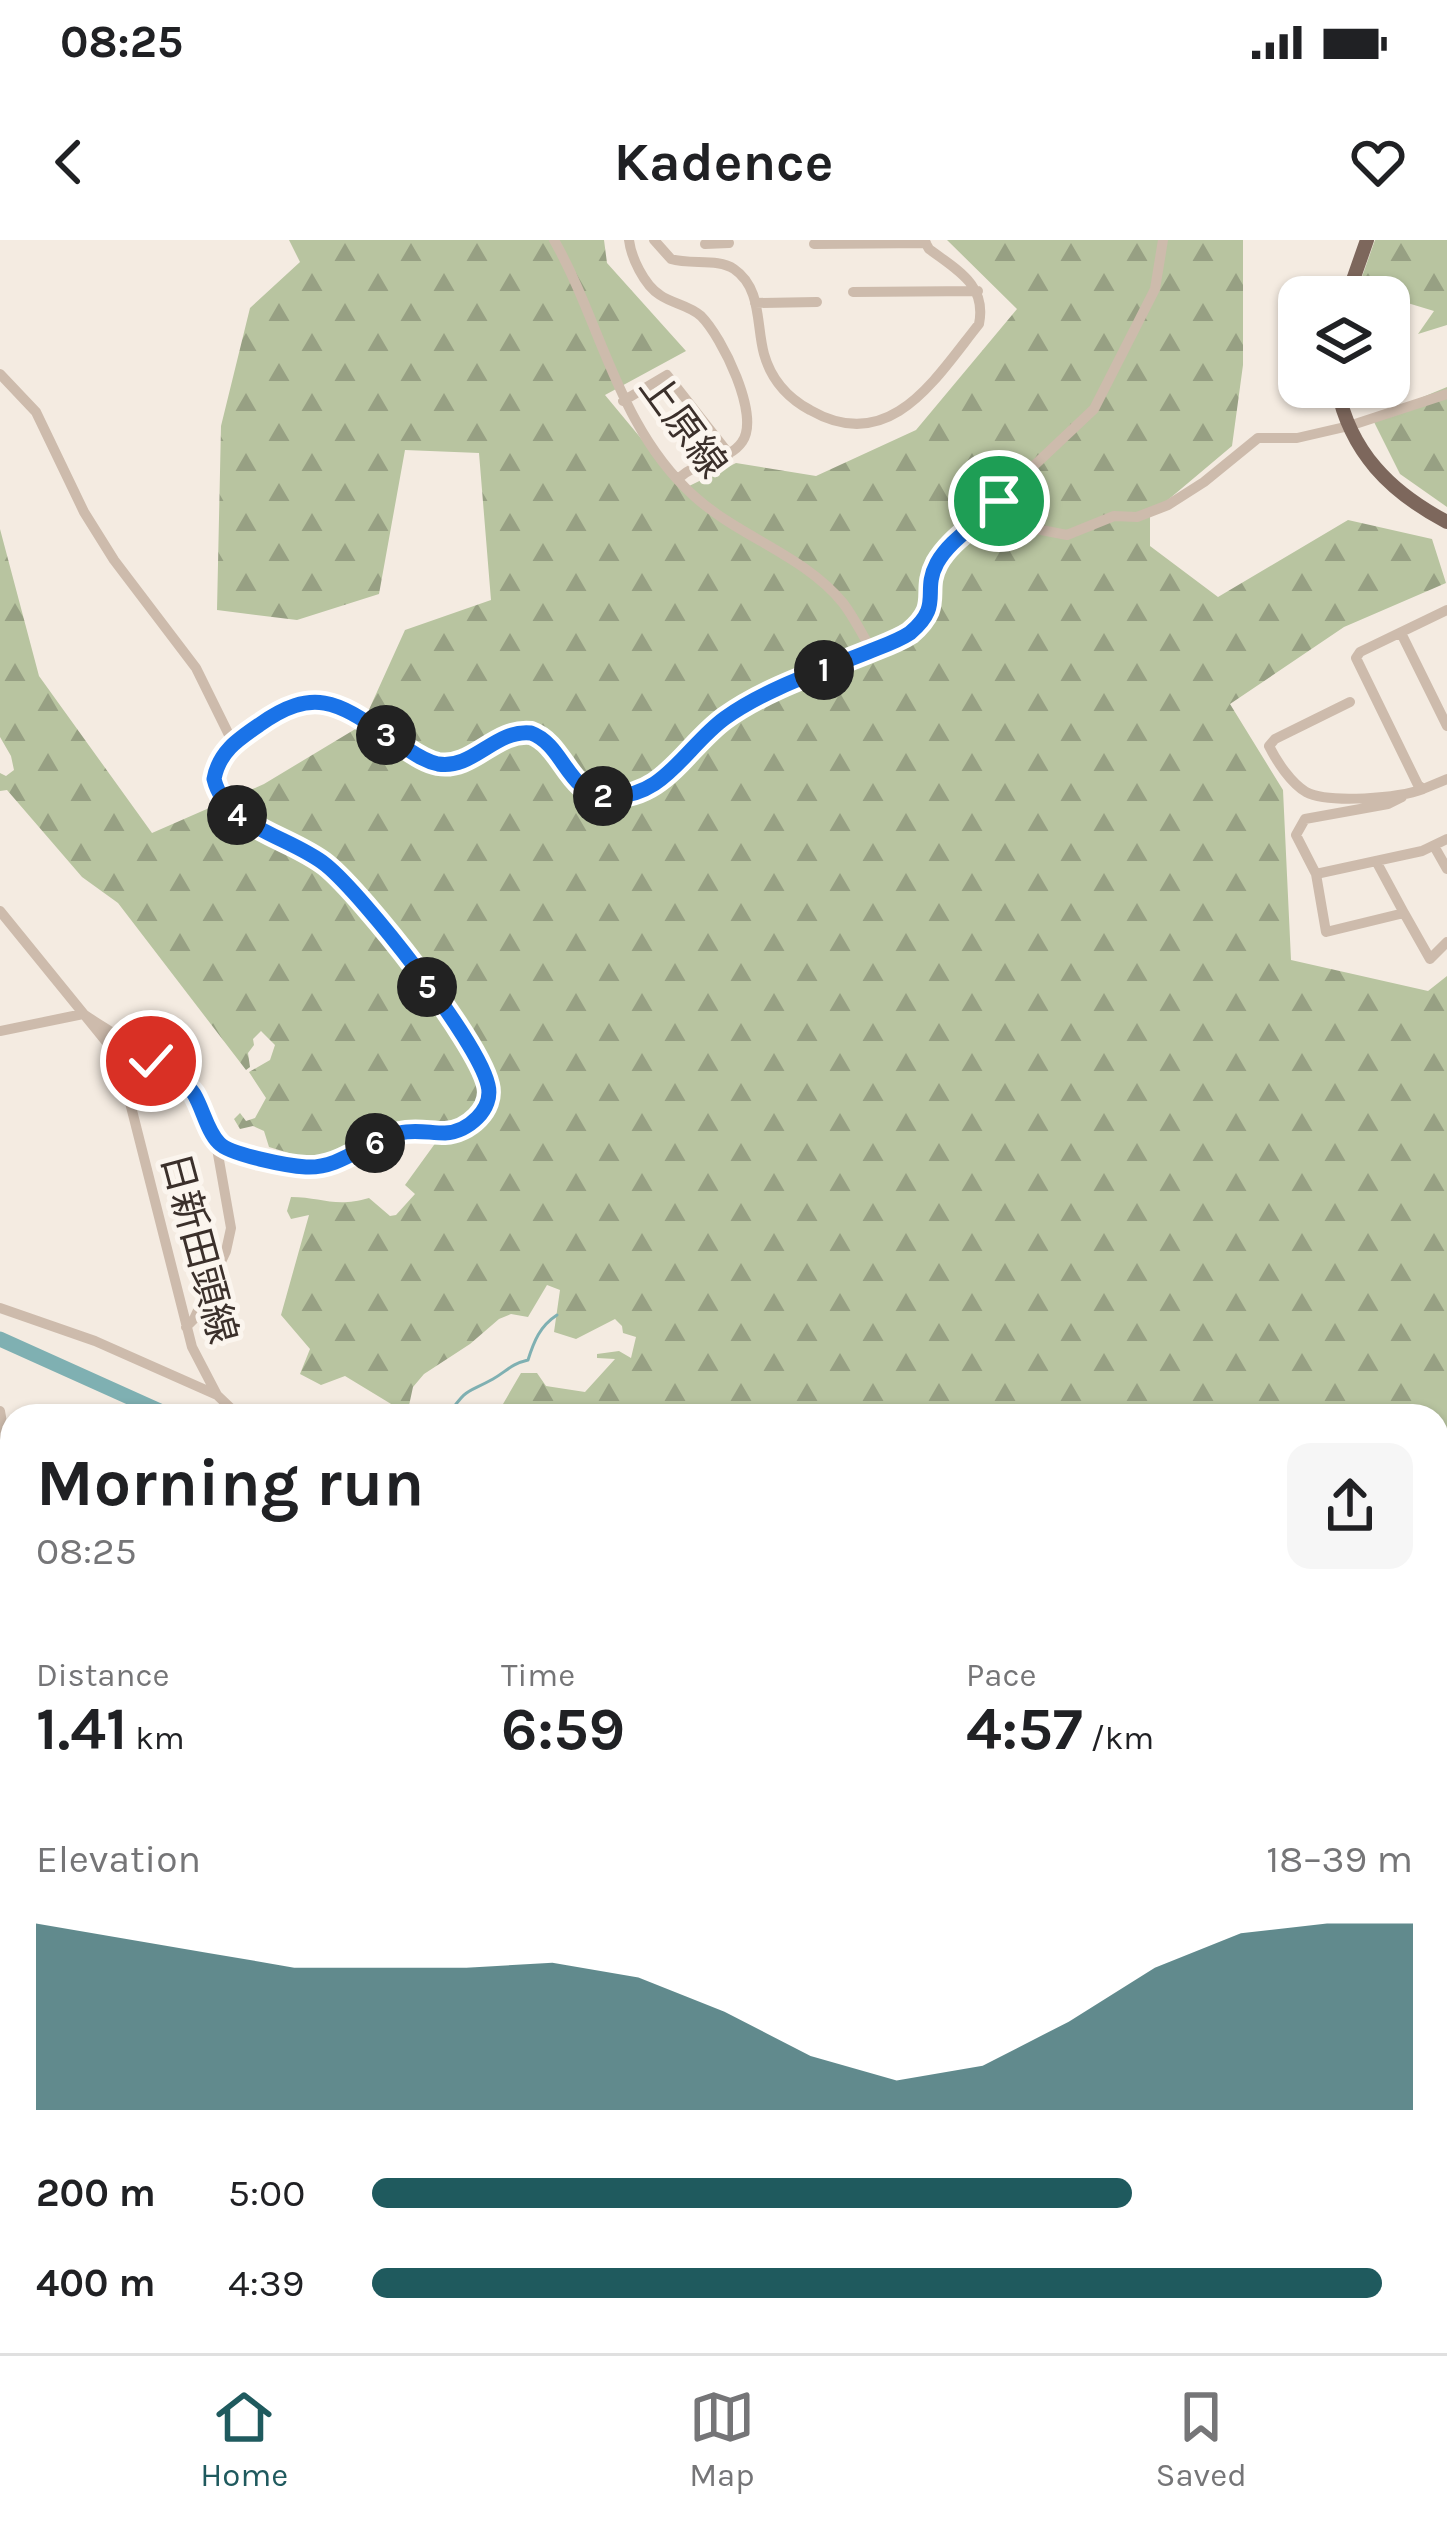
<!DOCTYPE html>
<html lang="en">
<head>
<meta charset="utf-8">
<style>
  :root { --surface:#fff; --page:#f6f6f6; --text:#202124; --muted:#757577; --line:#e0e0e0; --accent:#1f5a5e }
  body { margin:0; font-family:Karla,"Noto Sans JP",sans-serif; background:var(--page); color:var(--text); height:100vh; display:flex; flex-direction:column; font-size:45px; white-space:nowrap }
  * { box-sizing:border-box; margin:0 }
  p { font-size:39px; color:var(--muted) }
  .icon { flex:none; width:66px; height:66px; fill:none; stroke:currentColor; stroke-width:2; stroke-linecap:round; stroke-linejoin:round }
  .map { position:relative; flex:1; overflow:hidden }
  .drawer { position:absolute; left:0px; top:1164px; width:1449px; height:951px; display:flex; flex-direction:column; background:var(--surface); border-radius:36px 36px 0 0; box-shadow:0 3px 9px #0004 }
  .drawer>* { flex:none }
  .controls { position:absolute; left:1278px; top:36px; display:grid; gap:24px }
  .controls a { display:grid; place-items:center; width:132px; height:132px; border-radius:24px; background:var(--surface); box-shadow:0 3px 9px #0004; font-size:60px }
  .pin { position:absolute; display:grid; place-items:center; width:102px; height:102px; color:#fff; margin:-51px; border:6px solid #fff; border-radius:50%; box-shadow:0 3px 12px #0007 }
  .km { position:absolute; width:60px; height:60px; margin:-30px; border-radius:50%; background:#222; color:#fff; font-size:33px; line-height:60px; text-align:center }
  .round { display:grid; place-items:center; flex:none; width:126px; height:126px; border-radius:24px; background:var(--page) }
  .summary { display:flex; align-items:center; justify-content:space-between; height:204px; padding:0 36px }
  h1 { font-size:66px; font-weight:700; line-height:90px }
  .metrics { display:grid; grid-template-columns:repeat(3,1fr); gap:18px; height:204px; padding:12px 36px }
  .metrics div { display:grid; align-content:center }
  .metrics b { font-size:60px; font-weight:700 }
  .metrics small { font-size:33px; font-weight:400 }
  .metrics p { font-size:33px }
  .chart { height:336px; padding:24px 36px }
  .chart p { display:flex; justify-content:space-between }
  .chart svg { width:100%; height:216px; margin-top:12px; fill:var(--accent); opacity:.7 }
  ul { padding:0 36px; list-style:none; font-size:39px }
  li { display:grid; grid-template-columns:192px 144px 1fr; align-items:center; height:90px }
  li i { height:30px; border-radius:15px; background:var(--accent) }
  .status { display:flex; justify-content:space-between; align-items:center; height:84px; padding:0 60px; background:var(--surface); direction:ltr }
  .status svg { height:33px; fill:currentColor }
  header { display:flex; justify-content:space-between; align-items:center; height:156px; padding:0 36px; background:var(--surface); font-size:54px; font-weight:700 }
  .menu { display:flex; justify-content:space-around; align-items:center; height:168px; border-top:3px solid var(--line); background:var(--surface); font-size:33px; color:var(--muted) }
  .menu a { display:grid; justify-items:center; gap:6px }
  .menu .active { color:var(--accent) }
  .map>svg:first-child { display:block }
  .forest { fill:url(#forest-firs) }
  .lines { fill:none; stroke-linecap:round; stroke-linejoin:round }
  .stream { stroke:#7fb0b2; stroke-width:3 }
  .river { stroke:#7fb0b2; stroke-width:15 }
  .minor { stroke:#cdbbac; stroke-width:10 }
  .major { stroke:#7d675c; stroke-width:14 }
  .route-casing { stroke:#fff; stroke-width:24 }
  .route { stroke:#1a73e8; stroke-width:15 }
  .labels { text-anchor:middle; stroke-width:10; stroke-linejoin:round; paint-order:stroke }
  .street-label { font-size:39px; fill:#3b302b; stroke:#fbf5ee }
</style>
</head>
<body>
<div class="status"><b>08:25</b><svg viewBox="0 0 49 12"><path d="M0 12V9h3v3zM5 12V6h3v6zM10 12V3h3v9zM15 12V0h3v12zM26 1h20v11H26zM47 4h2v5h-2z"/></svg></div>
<header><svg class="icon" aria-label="back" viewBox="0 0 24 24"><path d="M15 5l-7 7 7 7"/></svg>Kadence<svg class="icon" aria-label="heart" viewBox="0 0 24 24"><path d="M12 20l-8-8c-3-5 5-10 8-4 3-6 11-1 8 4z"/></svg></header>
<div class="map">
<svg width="1447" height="2113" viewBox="0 0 1447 2113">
  <defs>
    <pattern id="forest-firs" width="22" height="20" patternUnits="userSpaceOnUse" patternTransform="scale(3)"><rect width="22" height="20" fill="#b8c4a0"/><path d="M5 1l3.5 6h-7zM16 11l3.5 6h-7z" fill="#97a083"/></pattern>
  </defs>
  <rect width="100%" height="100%" fill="#f4ebe1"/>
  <path class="forest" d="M 289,0 L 604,0 L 607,23 L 686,111 L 605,155 L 683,249 L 736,223 L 816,236 L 916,190 L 1017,69 L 947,0 L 1243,0 L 1243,125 L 1232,206 L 1150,275 L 1150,306 L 1218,357 L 1348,280 L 1432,299 L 1446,343 L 1344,387 L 1230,464 L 1283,550 L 1291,720 L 1428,751 L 1447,736 L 1447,2113 L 523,2113 L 534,2103 L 1437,2103 L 1437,1176 L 496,1176 L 521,1133 L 537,1133 L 546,1146 L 585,1152 L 615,1119 L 597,1118 L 597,1114 L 619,1111 L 631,1118 L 636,1097 L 623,1093 L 622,1086 L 615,1079 L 576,1099 L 554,1092 L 560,1050 L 547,1045 L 528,1077 L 511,1074 L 499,1079 L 470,1104 L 424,1134 L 413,1147 L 408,1170 L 401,1170 L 345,1136 L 321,1145 L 300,1134 L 310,1109 L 281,1075 L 309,975 L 291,979 L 287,971 L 291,957 C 321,957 335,968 369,958 L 390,976 L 396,975 L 415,954 L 405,945 L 447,887 L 391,888 L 312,920 L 269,907 L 264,891 L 253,886 L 240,889 L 234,879 L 240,873 L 246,881 L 255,878 L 266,858 L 249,832 L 270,820 L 275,805 L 261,791 L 253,799 L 254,805 L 248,813 L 250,827 L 246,830 L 118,663 L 82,637 L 7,550 L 0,551 L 0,533 L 6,536 L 14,530 L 11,516 L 0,497 L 0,289 L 39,436 L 152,593 L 264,544 L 362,485 L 405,390 L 491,360 L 479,213 L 405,210 L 379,354 L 297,380 L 217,370 L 221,186 L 250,68 L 300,22 Z
    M 1375,0 L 1447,0 L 1447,85 L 1418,94 L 1434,71 L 1358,48 Z
    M 1447,147 L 1447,267 L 1400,234 L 1372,178 Z"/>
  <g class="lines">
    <path class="stream" d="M 447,1176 C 469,1146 464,1155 493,1139 C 507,1131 511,1124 528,1120 C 534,1101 540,1086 557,1075
      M 1437,1773 L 1447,1769
      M 359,2107 L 374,2109 L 376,2113
      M 308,2113 L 310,2112
      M 402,2113 L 411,2103"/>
    <path class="river" d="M 0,1099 L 171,1176
      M 0,1484 L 12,1480
      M 0,1787 L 12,1809
      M 241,2103 L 251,2113"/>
    <path class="minor" d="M 554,0 C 602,85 618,188 694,256 C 739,297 804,315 843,363 C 854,377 862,395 872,410
      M 629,0 C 631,17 644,45 660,55 C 673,64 689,65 701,76 C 722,97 761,176 742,202 C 729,221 700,219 679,238
      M 654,0 L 671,19 C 691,25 718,18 734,29 C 762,48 756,85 764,114 C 771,139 788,158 810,170 C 890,216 935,139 979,84 C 987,45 957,30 929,9 L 924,0
      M 705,4 L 729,3
      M 814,4 L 926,3
      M 853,52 L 978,51
      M 755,63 L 817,62
      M 0,134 L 36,172 L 84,272 L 114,320 L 196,428 L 233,503
      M 623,161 L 667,135 L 729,214
      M 991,270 L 1026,287 L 1067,295 L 1114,276 L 1137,277 L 1168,265 L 1204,242 L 1258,198 L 1297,198 L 1349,186 L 1447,154
      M 1447,370 L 1360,412 L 1356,418 L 1418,545 L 1423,549 L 1447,539
      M 1401,393 L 1447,486
      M 1350,462 L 1275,499 L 1269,506 C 1277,522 1291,543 1306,552 C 1329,564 1400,558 1423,549
      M 1402,557 L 1388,564 L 1305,579 L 1296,595 L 1316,634 L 1326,692 L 1404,673 L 1430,719 L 1447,702
      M 1434,606 L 1447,629
      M 1376,621 L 1404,673
      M 1316,634 L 1422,611 L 1447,599
      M 0,671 L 113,810 L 122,831 L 192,1107 L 217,1155 L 239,1176
      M 83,774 C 115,795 161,822 188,848 C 203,862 204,888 219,903 C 230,915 298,929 315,926 C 346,922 369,899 399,893 C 429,886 474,904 487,863 C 499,823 360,653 326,625 C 290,596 227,588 214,540 C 219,512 237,500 259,485 C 320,442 343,467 398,503 C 411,511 423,522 439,524 C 475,531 503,473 540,496 C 570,514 571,559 615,556 C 671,552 697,497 740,468 L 903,398 L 925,380 L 932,363 L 931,340 L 948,307 L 1094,169 L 1155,49 L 1163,0
      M 0,791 L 83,774
      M 0,1068 L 95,1101 L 217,1155
      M 186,1087 L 194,1079 L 226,1011 L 231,988 L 216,903
      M 0,1171 L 12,1241
      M 0,1443 L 12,1440
      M 0,1529 L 12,1519
      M 1437,1602 L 1447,1597
      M 1437,1652 L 1447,1648
      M 0,1716 L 12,1714
      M 0,1990 L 12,2000
      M 319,2103 L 332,2113
      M 17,2113 L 25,2103
      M 209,2113 L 217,2103
      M 416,2113 L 424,2107 L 450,2103"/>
    <path class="major" d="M 1347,57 L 1367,0
      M 1337,147 C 1350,212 1390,252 1447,282"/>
  </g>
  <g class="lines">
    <g class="route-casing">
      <path id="route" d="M 151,821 C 165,831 184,840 194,854 C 203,869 207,891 219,903 C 230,915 289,926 306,927 C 341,929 367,900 400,893 C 414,889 430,893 445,893 C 468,892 494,869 488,845 C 478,801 363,655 326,625 C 290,596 226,588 214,539 C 219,512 237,500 259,485 C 319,442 343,467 398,503 C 411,511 423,521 438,524 C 473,530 495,489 531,493 C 564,505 567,553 606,556 C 663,561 685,507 725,478 C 767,448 821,431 868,412 C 883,406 898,401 910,393 C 944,364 921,353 937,323 C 951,298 980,283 999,261"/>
    </g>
    <use href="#route" class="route"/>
  </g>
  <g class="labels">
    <g class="street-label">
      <text transform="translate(684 185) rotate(54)" y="14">上原線</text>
      <text transform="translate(200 1008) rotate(75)" y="14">日新田頭線</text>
    </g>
  </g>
</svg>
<div class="controls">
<a><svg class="icon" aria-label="layers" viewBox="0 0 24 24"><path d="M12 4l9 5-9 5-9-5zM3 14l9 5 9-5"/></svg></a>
</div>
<div class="pin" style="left:999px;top:261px;background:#1e9e55"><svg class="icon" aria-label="arrive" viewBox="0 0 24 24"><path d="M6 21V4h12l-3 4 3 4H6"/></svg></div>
<div class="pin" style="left:151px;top:821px;background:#d93025"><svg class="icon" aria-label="check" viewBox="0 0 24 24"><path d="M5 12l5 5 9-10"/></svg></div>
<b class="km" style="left:824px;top:430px">1</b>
<b class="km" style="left:603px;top:556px">2</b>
<b class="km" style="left:386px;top:495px">3</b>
<b class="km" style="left:237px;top:575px">4</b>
<b class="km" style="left:427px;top:747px">5</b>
<b class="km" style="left:375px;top:903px">6</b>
<section class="drawer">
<div class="summary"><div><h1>Morning run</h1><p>08:25</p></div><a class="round"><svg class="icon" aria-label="share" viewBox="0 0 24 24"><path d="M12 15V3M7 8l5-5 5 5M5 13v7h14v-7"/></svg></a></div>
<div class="metrics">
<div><p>Distance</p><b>1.41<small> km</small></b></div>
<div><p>Time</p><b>6:59</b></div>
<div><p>Pace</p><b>4:57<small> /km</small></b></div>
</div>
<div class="chart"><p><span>Elevation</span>18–39 m</p>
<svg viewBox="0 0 160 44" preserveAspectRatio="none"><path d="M0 44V6L10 9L20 12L30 15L40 15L50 15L60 14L70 17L80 24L90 33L100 38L110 35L120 26L130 15L140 8L150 6L160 6V44z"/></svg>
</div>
<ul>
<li><b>200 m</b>5:00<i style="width:73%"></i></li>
<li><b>400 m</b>4:39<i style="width:97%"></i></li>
</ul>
</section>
</div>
<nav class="menu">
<a class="active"><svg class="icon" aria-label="home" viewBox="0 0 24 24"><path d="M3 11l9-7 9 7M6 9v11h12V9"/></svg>Home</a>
<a><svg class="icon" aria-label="map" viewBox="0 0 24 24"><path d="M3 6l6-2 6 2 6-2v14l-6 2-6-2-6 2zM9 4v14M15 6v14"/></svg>Map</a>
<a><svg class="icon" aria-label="saved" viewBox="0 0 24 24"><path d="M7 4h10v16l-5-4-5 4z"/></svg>Saved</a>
</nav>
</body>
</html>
